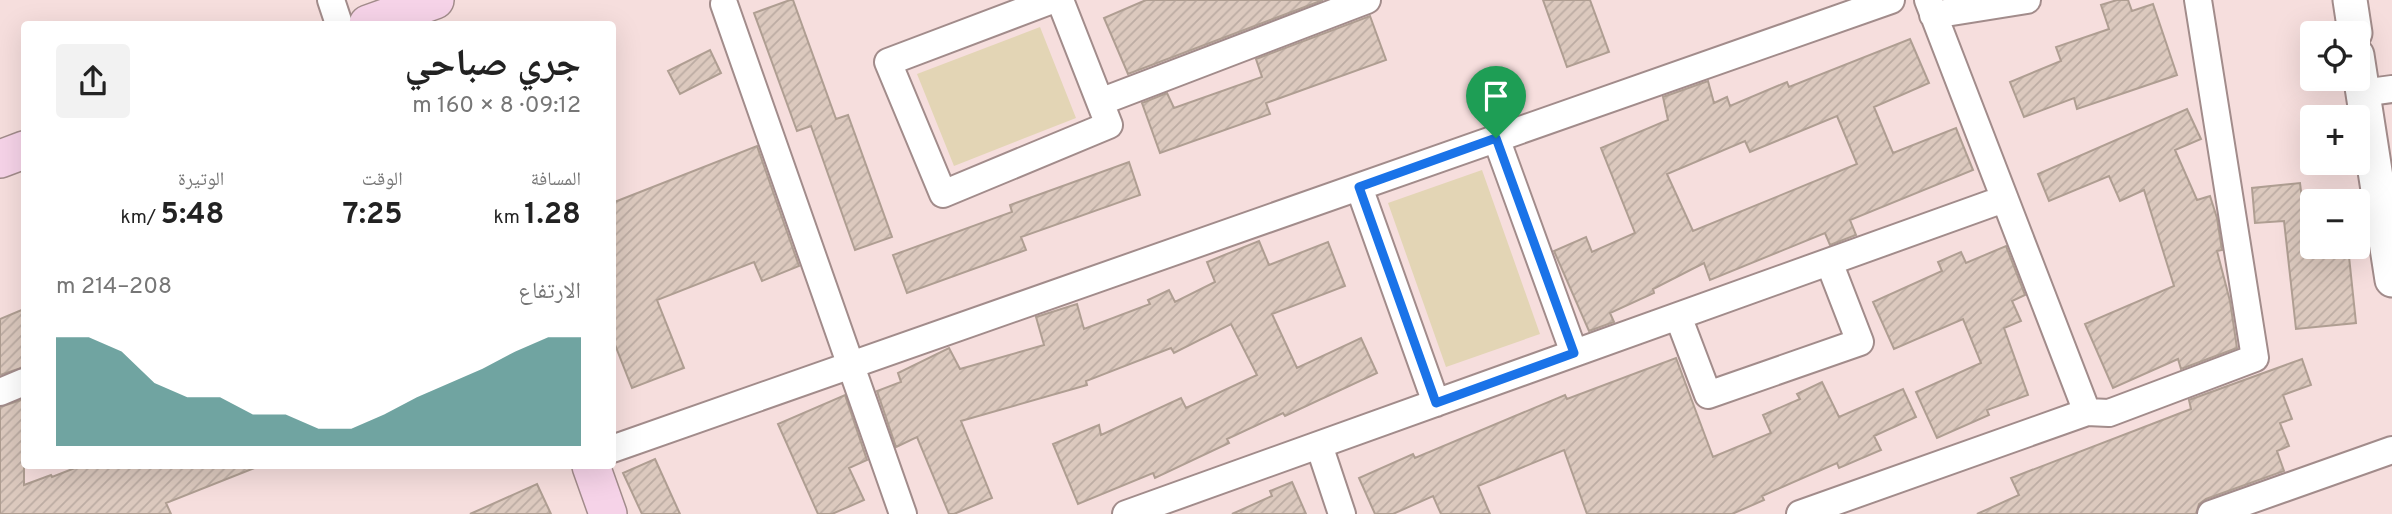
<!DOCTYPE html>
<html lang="ar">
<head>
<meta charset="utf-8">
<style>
  :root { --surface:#fff; --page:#f2f2f2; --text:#222; --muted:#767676; --accent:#357e7a }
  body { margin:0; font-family:Overpass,"Noto Naskh Arabic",sans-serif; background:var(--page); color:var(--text); direction:rtl; height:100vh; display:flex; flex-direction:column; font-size:26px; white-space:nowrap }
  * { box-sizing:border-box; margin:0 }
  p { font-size:23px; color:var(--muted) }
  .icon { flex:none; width:38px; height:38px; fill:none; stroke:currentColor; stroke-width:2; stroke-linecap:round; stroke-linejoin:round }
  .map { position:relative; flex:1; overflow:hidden; direction:ltr }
  .details { position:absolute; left:21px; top:21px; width:595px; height:448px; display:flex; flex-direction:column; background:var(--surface); border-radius:7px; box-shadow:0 7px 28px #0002; direction:rtl }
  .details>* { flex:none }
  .buttons { position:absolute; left:2300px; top:21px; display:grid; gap:14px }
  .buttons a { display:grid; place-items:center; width:70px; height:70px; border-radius:7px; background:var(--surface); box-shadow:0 7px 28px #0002; font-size:35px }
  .pin { position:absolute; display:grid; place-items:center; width:60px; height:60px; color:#fff; margin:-72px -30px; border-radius:50% 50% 50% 0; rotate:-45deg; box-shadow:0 0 7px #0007 }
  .pin .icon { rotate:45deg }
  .round { display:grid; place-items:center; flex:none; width:74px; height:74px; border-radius:7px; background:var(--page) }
  .head { display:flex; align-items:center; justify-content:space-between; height:119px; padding:0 35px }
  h1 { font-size:38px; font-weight:700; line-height:52px }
  .figures { display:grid; grid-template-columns:repeat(3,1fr); gap:10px; height:119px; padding:7px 35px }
  .figures div { display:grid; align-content:center }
  .figures b { font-size:30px; font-weight:700 }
  .figures small { font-size:19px; font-weight:400 }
  .figures p { font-size:19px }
  .chart { height:196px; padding:14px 35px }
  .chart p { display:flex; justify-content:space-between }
  .chart svg { width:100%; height:126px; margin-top:7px; fill:var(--accent); opacity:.7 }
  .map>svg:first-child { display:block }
  .pitch { fill:#e3d5b5 }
  .building { fill:url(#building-hatch); stroke:#af9e92; stroke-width:2; fill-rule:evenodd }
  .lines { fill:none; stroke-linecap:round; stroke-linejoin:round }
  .minor-casing { stroke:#a28c8b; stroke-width:30 }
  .tertiary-casing { stroke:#a28c8b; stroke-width:37 }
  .secondary-casing { stroke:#a28c8b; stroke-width:40 }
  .minor { stroke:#fff; stroke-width:26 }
  .tertiary { stroke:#fff; stroke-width:33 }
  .secondary { stroke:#f6d3e8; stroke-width:37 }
  .route-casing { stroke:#fff; stroke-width:14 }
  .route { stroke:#1a73e8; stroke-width:9 }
</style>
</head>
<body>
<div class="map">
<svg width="2392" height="514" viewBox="0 0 2392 514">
  <defs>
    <pattern id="building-hatch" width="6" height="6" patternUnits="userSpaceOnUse" patternTransform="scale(1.75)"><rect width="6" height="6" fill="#dcc9be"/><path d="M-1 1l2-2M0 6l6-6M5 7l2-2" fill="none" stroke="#bcaca3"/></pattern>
  </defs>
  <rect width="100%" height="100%" fill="#f6dedd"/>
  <path class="pitch" d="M 1040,27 L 1076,118 L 954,166 L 917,74 Z
    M 1482,170 L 1540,334 L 1446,367 L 1388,203 Z"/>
  <path class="building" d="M 790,0 L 793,0 L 836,119 L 848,115 L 892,237 L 855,250 L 811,126 L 797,131 L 754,13 Z
    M 1146,0 L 1323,0 L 1128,74 L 1104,18 Z
    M 1543,0 L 1590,0 L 1609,52 L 1567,67 Z
    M 2117,0 L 2128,0 L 2132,11 L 2153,4 L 2177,75 L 2077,109 L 2074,98 L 2024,117 L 2010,82 L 2061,61 L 2056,47 L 2109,29 L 2101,5 Z
    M 1370,16 L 1386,60 L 1266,103 L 1270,114 L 1160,153 L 1142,103 L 1167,93 L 1174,108 L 1262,77 L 1256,59 Z
    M 1910,39 L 1929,83 L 1874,107 L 1893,153 L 1956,128 L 1973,170 L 1850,220 L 1856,235 L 1830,245 L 1825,233 L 1710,280 L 1704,263 L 1653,289 L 1654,293 L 1610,313 L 1614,322 L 1589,331 L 1554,251 L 1586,237 L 1592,252 L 1635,233 L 1601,148 L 1668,120 L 1663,97 L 1708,81 L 1714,103 L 1727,97 L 1730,106 L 1787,82 L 1789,87 ZM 1837,116 L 1857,164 L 1693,231 L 1667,174 L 1745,141 L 1750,152 Z
    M 710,50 L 721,73 L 680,94 L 668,71 Z
    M 2187,109 L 2201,139 L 2175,150 L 2197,200 L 2210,196 L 2217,218 L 2222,250 L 2217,251 L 2230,301 L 2237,348 L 2181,369 L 2178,359 L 2113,388 L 2085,324 L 2174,286 L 2144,190 L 2120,201 L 2109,176 L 2049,201 L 2038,174 Z
    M 757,146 L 799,266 L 762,281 L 754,262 L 657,300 L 684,368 L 632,388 L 612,337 L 612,203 Z
    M 1129,162 L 1140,195 L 1021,237 L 1026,250 L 907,293 L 893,255 L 1012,212 L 1010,205 Z
    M 2300,183 L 2302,199 L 2342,195 L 2343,201 L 2312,201 L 2312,247 L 2348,247 L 2356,323 L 2296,329 L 2284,221 L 2255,223 L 2252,188 Z
    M 1259,241 L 1269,265 L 1328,242 L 1345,286 L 1272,314 L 1297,368 L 1361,338 L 1377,373 L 1285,416 L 1283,413 L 1227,439 L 1229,443 L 1155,478 L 1153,473 L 1078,504 L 1053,444 L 1099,425 L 1101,435 L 1181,398 L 1186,408 L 1257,375 L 1231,324 L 1174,353 L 1171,348 L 1086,381 L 1087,385 L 961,421 L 992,498 L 954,514 L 949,514 L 917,437 L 896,447 L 877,391 L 901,382 L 898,373 L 949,348 L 960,369 L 1044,345 L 1036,317 L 1077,304 L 1084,329 L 1150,304 L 1148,300 L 1169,290 L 1175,302 L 1215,282 L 1207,262 Z
    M 2006,246 L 2025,295 L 2012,301 L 2021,321 L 2004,328 L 2028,395 L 1987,410 L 1989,415 L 1937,438 L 1916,392 L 1981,363 L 1963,319 L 1894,349 L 1873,302 L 1942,271 L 1938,262 L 1961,252 L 1966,263 Z
    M 24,309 L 24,367 L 0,375 L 0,319 Z
    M 1676,358 L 1713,457 L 1771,433 L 1763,415 L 1800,399 L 1797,394 L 1822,382 L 1839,417 L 1903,389 L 1916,417 L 1874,436 L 1881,450 L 1839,468 L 1837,463 L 1762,496 L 1764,500 L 1732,514 L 1587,514 L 1564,450 L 1478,486 L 1490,514 L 1441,514 L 1433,496 L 1393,514 L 1375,514 L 1359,478 L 1413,454 L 1415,458 L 1565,395 L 1567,399 Z
    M 2302,359 L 2311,385 L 2283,395 L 2292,419 L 2280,423 L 2289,446 L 2277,451 L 2284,471 L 2206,499 L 2199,504 L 2196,514 L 1977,514 L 2019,495 L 2011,478 L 2191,409 L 2189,400 Z
    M 845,395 L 867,460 L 849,468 L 864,500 L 832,514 L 818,514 L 778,424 Z
    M 24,399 L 24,485 L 51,475 L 52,477 L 80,466 L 257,467 L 166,503 L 171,514 L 0,514 L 0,407 Z
    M 655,459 L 680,514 L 642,514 L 623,473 Z
    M 1292,482 L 1306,514 L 1232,514 L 1272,496 L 1270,491 Z
    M 537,484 L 551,514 L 470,514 Z"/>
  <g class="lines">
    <g class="minor-casing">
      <path id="minor" d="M 331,0 L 339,24
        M 1052,0 L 888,62 L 943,194 L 1109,125 L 1060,0
        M 1928,0 L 2087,412
        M 724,4 L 903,514
        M 1933,15 L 2027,0
        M 2362,93 L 2392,89
        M 1100,102 L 1367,0
        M 1496,138 L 1574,353
        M 1359,187 L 1436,403
        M 1678,316 L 1708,395 L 1860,342 L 1829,262
        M 0,392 L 24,382
        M 1319,445 L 1342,514
        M 612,449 L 1891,0
        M 1126,514 L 2004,199
        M 1800,514 L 2087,412 L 2109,413 L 2255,358 L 2198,0
        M 2211,514 L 2392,450"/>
    </g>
    <g class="tertiary-casing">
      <path id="tertiary" d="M 2350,0 L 2355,33
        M 2357,55 L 2392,280"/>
    </g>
    <g class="secondary-casing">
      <path id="secondary" d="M 368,24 L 435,0
        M 0,159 L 24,150
        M 591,466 L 608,514"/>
    </g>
    <use href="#minor" class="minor"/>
    <use href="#tertiary" class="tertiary"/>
    <use href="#secondary" class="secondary"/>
  </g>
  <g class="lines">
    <g class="route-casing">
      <path id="route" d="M 1496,138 L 1574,353 L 1436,403 L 1359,187 Z"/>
    </g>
    <use href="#route" class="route"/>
  </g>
</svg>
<div class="buttons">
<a><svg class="icon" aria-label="locate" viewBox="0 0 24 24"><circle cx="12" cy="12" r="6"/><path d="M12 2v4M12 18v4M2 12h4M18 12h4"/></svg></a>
<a>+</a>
<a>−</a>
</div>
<div class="pin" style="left:1496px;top:138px;background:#1e9e55"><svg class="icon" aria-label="arrive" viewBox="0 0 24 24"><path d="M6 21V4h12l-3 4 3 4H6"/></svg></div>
<section class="details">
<div class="head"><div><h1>جري صباحي</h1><p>09:12 · 8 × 160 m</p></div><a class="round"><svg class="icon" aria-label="share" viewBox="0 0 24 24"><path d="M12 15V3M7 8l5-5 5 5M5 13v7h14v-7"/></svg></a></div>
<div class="figures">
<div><p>المسافة</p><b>1.28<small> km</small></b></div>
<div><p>الوقت</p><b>7:25</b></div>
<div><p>الوتيرة</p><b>5:48<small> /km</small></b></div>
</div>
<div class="chart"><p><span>الارتفاع</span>208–214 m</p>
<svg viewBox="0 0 160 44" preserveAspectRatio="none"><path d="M0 44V6L10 6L20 11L30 22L40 27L50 27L60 33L70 33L80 38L90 38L100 33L110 27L120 22L130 17L140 11L150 6L160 6V44z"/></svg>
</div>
</section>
</div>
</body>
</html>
